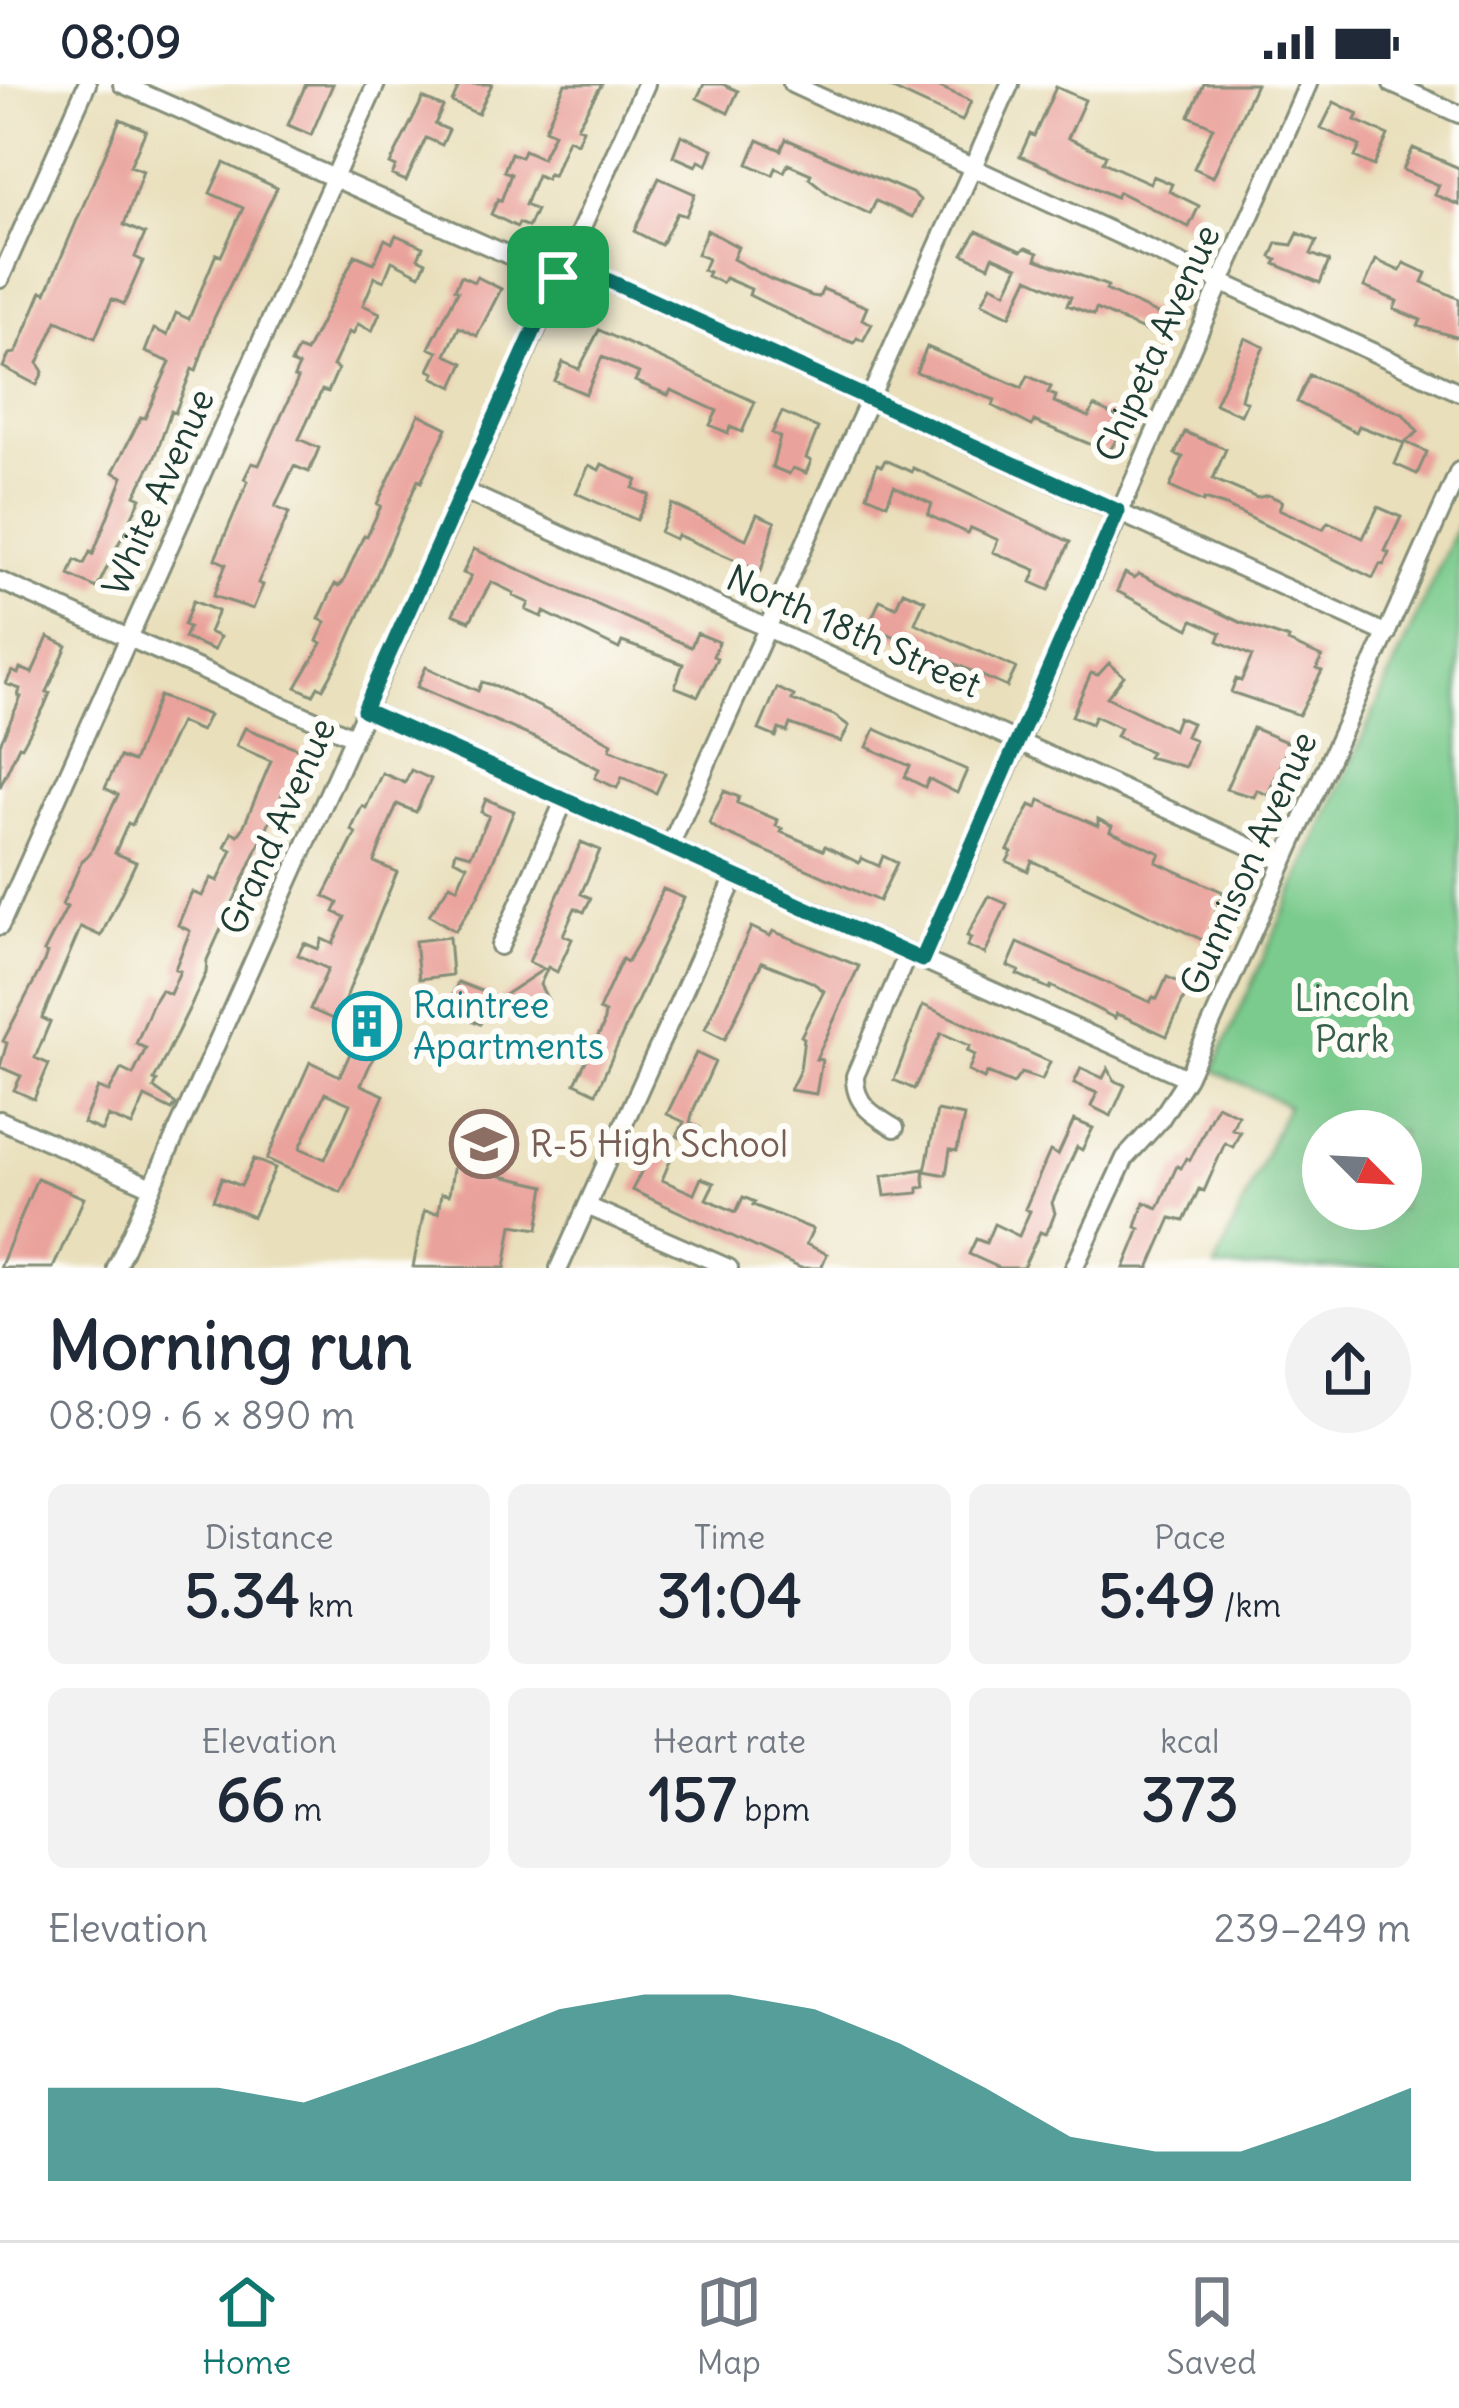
<!DOCTYPE html>
<html lang="en">
<head>
<meta charset="utf-8">
<style>
  :root { --surface:#fff; --page:#f2f2f3; --text:#1f2937; --muted:#747a83; --line:#e0e1e3; --accent:#0f766e }
  body { margin:0; font-family:Delius,sans-serif; background:var(--page); color:var(--text); height:100vh; display:flex; flex-direction:column; font-size:45px; white-space:nowrap }
  * { box-sizing:border-box; margin:0 }
  p { font-size:39px; color:var(--muted) }
  .icon { flex:none; width:66px; height:66px; fill:none; stroke:currentColor; stroke-width:2; stroke-linecap:round; stroke-linejoin:round }
  .map { position:relative; height:1184px; overflow:hidden }
  .details { display:flex; flex-direction:column; background:var(--surface); flex:1 }
  .details>* { flex:none }
  .needle { width:78px; rotate:114deg }
  .controls { position:absolute; left:1302px; top:1026px; display:grid; gap:24px }
  .controls a { display:grid; place-items:center; width:120px; height:120px; border-radius:50%; background:var(--surface); box-shadow:0 12px 48px #0002; font-size:60px }
  .pin { position:absolute; display:grid; place-items:center; width:102px; height:102px; color:#fff; margin:-51px; border-radius:24px; box-shadow:0 6px 18px #0006 }
  .round { display:grid; place-items:center; flex:none; width:126px; height:126px; border-radius:63px; background:var(--page) }
  .headline { display:flex; align-items:center; justify-content:space-between; height:204px; padding:0 48px }
  h1 { font-size:66px; font-weight:800; line-height:90px }
  .figures { display:grid; grid-template-columns:repeat(3,1fr); gap:18px; height:204px; padding:12px 48px }
  .figures div { display:grid; align-content:center; border-radius:18px; background:var(--page); text-align:center }
  .figures b { font-size:60px; font-weight:800 }
  .figures small { font-size:33px; font-weight:400 }
  .figures p { font-size:33px }
  .chart { height:336px; padding:24px 48px }
  .chart p { display:flex; justify-content:space-between }
  .chart svg { width:100%; height:216px; margin-top:12px; fill:var(--accent); opacity:.7 }
  .status { display:flex; justify-content:space-between; align-items:center; height:84px; padding:0 60px; background:var(--surface); direction:ltr }
  .status svg { height:33px; fill:currentColor }
  .tabs { display:flex; justify-content:space-around; align-items:center; height:168px; border-top:3px solid var(--line); background:var(--surface); font-size:33px; color:var(--muted) }
  .tabs a { display:grid; justify-items:center; gap:6px }
  .tabs .active { color:var(--accent) }
  .map>svg:first-child { display:block }
  .green { fill:#7acb8d; stroke:#4c8460; stroke-width:3; fill-rule:evenodd }
  .building { fill:#eaa39c; fill-rule:evenodd }
  .lines { fill:none; stroke-linecap:round; stroke-linejoin:round }
  .minor-casing { stroke:#848e78; stroke-width:22 }
  .minor { stroke:#fff; stroke-width:16 }
  .route-casing { stroke:#fff; stroke-width:24 }
  .route { stroke:#0f766e; stroke-width:15 }
  .labels { text-anchor:middle; stroke-width:12; stroke-linejoin:round; paint-order:stroke }
  .street-label { font-size:36px; fill:#1f3d34; stroke:#fdfcf7 }
  .park-label { font-size:36px; fill:#36604a; stroke:#fdfcf7 }
  .culture-label { font-size:36px; fill:#0d838f; stroke:#fdfcf7; text-anchor:start }
  .education-label { font-size:36px; fill:#785e54; stroke:#fdfcf7; text-anchor:start }
</style>
</head>
<body>
<div class="status"><b>08:09</b><svg viewBox="0 0 49 12"><path d="M0 12V9h3v3zM5 12V6h3v6zM10 12V3h3v9zM15 12V0h3v12zM26 1h20v11H26zM47 4h2v5h-2z"/></svg></div>
<div class="map">
<svg width="1459" height="1184" viewBox="0 0 1459 1184">
  <rect width="100%" height="100%" fill="#fdfcf7"/>
  <filter id="ink" filterUnits="userSpaceOnUse"><feTurbulence type="fractalNoise" baseFrequency=".00833" numOctaves="2"/><feDisplacementMap in="SourceGraphic" scale="24" xChannelSelector="R" yChannelSelector="G"/><feConvolveMatrix kernelMatrix="1 2 1 2 8 2 1 2 1" color-interpolation-filters="sRGB"/></filter>
  <filter id="wash" filterUnits="userSpaceOnUse"><feTurbulence type="fractalNoise" baseFrequency=".004" numOctaves="4" result="noise"/><feDisplacementMap in="SourceGraphic" scale="48" xChannelSelector="R" yChannelSelector="G"/><feGaussianBlur stdDeviation="2.7" result="paint"/><feColorMatrix in="noise" values="0 0 0 0 0 0 0 0 0 0 0 0 0 0 0 0 0 1.4 0 .05"/><feComposite in="paint" operator="in"/></filter>
  <g filter="url(#wash)">
    <rect width="100%" height="100%" fill="#e9dfbb"/>
    <path class="green" d="M 1459,438 L 1459,1184 L 1215,1184 L 1287,1021 L 1213,986 ZM 1323,1047 L 1401,1047 L 1401,1125 L 1323,1125 Z"/>
    <g id="blocks">
      <path class="building" d="M 306,0 L 333,0 L 311,51 L 288,41 Z
        M 460,0 L 492,0 L 478,30 L 452,18 Z
        M 565,0 L 602,0 L 577,43 L 583,45 L 577,59 L 568,55 L 553,92 L 548,90 L 546,95 L 537,91 L 525,121 L 536,126 L 528,143 L 519,139 L 517,143 L 491,130 L 498,115 L 501,117 L 511,90 L 504,87 L 511,69 L 521,73 L 524,66 L 542,74 L 554,49 L 545,45 Z
        M 704,0 L 722,0 L 738,7 L 728,29 L 697,14 Z
        M 882,0 L 933,0 L 971,17 L 962,37 Z
        M 1204,0 L 1256,0 L 1213,93 L 1194,84 L 1213,43 L 1189,32 Z
        M 1056,3 L 1085,16 L 1068,54 L 1106,71 L 1103,78 L 1150,99 L 1153,92 L 1172,100 L 1169,107 L 1199,122 L 1189,143 L 1119,108 L 1116,113 L 1020,72 L 1030,50 L 1034,52 Z
        M 423,14 L 443,23 L 435,40 L 449,46 L 442,61 L 426,54 L 406,97 L 392,91 L 396,83 L 390,80 Z
        M 1334,18 L 1358,30 L 1355,36 L 1388,51 L 1374,82 L 1355,73 L 1360,62 L 1321,44 Z
        M 120,35 L 146,46 L 130,82 L 143,87 L 124,141 L 145,150 L 135,173 L 143,177 L 124,220 L 112,215 L 95,254 L 57,237 L 38,279 L 43,288 L 37,301 L 3,283 L 9,270 L 16,269 L 42,207 L 46,209 Z
        M 681,51 L 713,65 L 707,81 L 699,77 L 696,82 L 673,72 Z
        M 786,55 L 914,110 L 920,116 L 912,133 L 876,117 L 870,130 L 830,111 L 809,94 L 811,90 L 788,80 L 784,88 L 776,84 L 773,91 L 748,80 L 758,56 L 781,66 Z
        M 1413,64 L 1459,84 L 1459,121 L 1435,111 L 1439,101 L 1403,86 Z
        M 224,79 L 277,104 L 214,234 L 196,287 L 192,285 L 175,329 L 171,327 L 156,371 L 135,411 L 141,414 L 97,504 L 69,491 L 75,476 L 84,480 L 90,468 L 93,470 L 123,393 L 113,388 L 141,333 L 145,334 L 170,278 L 145,268 L 154,245 L 167,251 L 176,229 L 189,235 L 216,170 L 221,172 L 243,124 L 210,109 Z
        M 659,94 L 695,110 L 686,132 L 677,129 L 661,161 L 634,147 Z
        M 707,146 L 738,163 L 733,175 L 770,195 L 812,212 L 819,213 L 823,205 L 867,223 L 862,235 L 872,240 L 863,257 L 857,254 L 854,259 L 828,250 L 749,211 L 751,205 L 725,194 L 722,199 L 707,192 L 709,188 L 703,186 L 708,175 L 697,170 Z
        M 977,147 L 1021,167 L 1026,164 L 1038,169 L 1036,175 L 1108,202 L 1106,206 L 1164,233 L 1172,239 L 1164,255 L 1096,225 L 1094,231 L 1067,221 L 1071,213 L 1028,194 L 1010,232 L 982,219 L 991,201 L 1006,208 L 1018,183 L 993,172 L 989,182 L 963,170 Z
        M 1298,149 L 1317,157 L 1311,170 L 1329,177 L 1320,199 L 1275,180 L 1277,176 L 1271,173 L 1277,159 L 1292,161 Z
        M 396,151 L 423,163 L 418,174 L 426,178 L 420,191 L 392,177 L 384,197 L 375,193 L 363,221 L 380,229 L 372,247 L 358,240 L 353,250 L 349,248 L 333,282 L 338,285 L 328,308 L 322,306 L 299,355 L 319,364 L 309,388 L 294,382 L 275,423 L 289,429 L 258,499 L 263,501 L 253,525 L 213,512 L 226,480 L 215,475 L 248,397 L 244,395 L 252,379 L 259,381 L 298,295 L 294,293 L 299,282 L 291,279 L 298,265 L 306,268 L 355,171 L 374,179 L 385,155 L 392,159 Z
        M 1376,176 L 1400,187 L 1404,179 L 1426,189 L 1422,198 L 1459,215 L 1459,254 L 1418,242 L 1421,236 L 1394,225 L 1397,217 L 1364,203 Z
        M 461,192 L 474,198 L 477,193 L 501,205 L 477,252 L 459,243 L 446,271 L 464,279 L 453,303 L 433,293 L 435,289 L 429,286 L 438,268 L 429,264 L 458,207 L 455,205 Z
        M 599,246 L 755,318 L 742,348 L 730,343 L 728,349 L 710,341 L 717,327 L 671,306 L 668,311 L 635,297 L 639,289 L 602,273 L 586,310 L 555,297 L 563,278 L 579,285 Z
        M 1245,254 L 1264,263 L 1244,303 L 1241,315 L 1247,318 L 1241,331 L 1215,320 Z
        M 927,263 L 1022,304 L 1028,292 L 1051,303 L 1048,309 L 1056,312 L 1054,318 L 1089,333 L 1094,322 L 1123,336 L 1125,341 L 1109,368 L 1034,337 L 1032,342 L 993,322 L 995,316 L 916,288 Z
        M 1309,291 L 1403,330 L 1418,348 L 1405,358 L 1427,368 L 1417,390 L 1395,380 L 1404,359 L 1359,342 L 1356,348 L 1297,318 Z
        M 782,328 L 818,344 L 806,374 L 811,377 L 806,389 L 793,384 L 789,390 L 772,383 L 780,353 L 772,349 Z
        M 419,330 L 447,344 L 421,398 L 418,396 L 340,575 L 323,605 L 318,602 L 313,611 L 296,603 L 322,559 L 317,557 L 326,538 L 319,535 L 335,500 L 339,502 L 343,498 L 364,451 L 367,452 L 381,422 L 377,420 Z
        M 1185,348 L 1226,365 L 1213,395 L 1257,414 L 1268,411 L 1282,417 L 1279,425 L 1323,445 L 1328,438 L 1363,454 L 1378,423 L 1401,433 L 1385,467 L 1389,469 L 1384,481 L 1380,480 L 1373,494 L 1226,422 L 1204,415 L 1203,418 L 1170,403 L 1183,373 L 1175,370 Z
        M 885,376 L 912,388 L 913,384 L 1070,458 L 1049,506 L 1031,498 L 1036,486 L 993,468 L 998,456 L 971,444 L 968,449 L 928,431 L 932,420 L 894,402 L 887,420 L 867,411 L 877,380 L 882,382 Z
        M 602,380 L 637,396 L 633,404 L 649,411 L 637,436 L 576,409 L 589,381 L 599,386 Z
        M 672,420 L 746,455 L 757,430 L 775,438 L 761,487 L 677,451 L 675,455 L 660,448 Z
        M 474,465 L 691,563 L 697,549 L 719,558 L 713,572 L 717,574 L 698,612 L 675,603 L 683,580 L 622,558 L 619,565 L 544,528 L 542,533 L 526,526 L 529,519 L 513,512 L 514,509 L 491,498 L 470,537 L 453,530 L 471,492 L 463,489 Z
        M 1125,489 L 1134,494 L 1139,490 L 1242,539 L 1289,555 L 1288,558 L 1322,573 L 1317,585 L 1322,587 L 1299,631 L 1231,608 L 1236,595 L 1241,597 L 1252,572 L 1218,557 L 1221,549 L 1193,536 L 1189,545 L 1117,507 Z
        M 903,507 L 925,516 L 915,539 L 1016,584 L 1007,603 L 869,541 L 880,516 L 896,523 Z
        M 193,517 L 218,527 L 209,548 L 220,553 L 214,566 L 184,554 L 189,543 L 184,541 Z
        M 48,553 L 67,562 L 47,608 L 50,609 L 44,623 L 22,663 L 19,662 L 0,703 L 0,660 L 21,613 L 18,612 L 20,605 L 6,600 L 12,587 L 18,590 L 20,584 L 32,589 Z
        M 1109,579 L 1124,592 L 1107,613 L 1173,646 L 1178,633 L 1192,639 L 1186,652 L 1195,656 L 1185,683 L 1148,673 L 1151,668 L 1116,652 L 1120,644 L 1095,632 L 1091,640 L 1072,632 L 1091,589 L 1098,591 Z
        M 426,583 L 478,607 L 482,598 L 496,602 L 588,646 L 612,659 L 610,665 L 665,689 L 656,709 L 622,693 L 617,704 L 595,694 L 599,685 L 565,667 L 417,603 Z
        M 777,604 L 794,612 L 792,616 L 834,631 L 849,642 L 841,658 L 790,640 L 787,648 L 779,645 L 776,653 L 759,646 Z
        M 159,612 L 209,631 L 201,647 L 180,638 L 132,741 L 128,739 L 115,769 L 136,778 L 101,852 L 81,843 L 42,934 L 50,938 L 35,974 L 49,980 L 34,1015 L 14,1006 L 21,992 L 0,983 L 7,959 L 3,957 L 44,878 L 47,869 L 44,868 L 67,823 L 62,821 L 82,777 L 90,769 L 118,711 L 105,704 L 120,673 L 133,678 Z
        M 245,644 L 302,666 L 207,876 L 206,889 L 190,923 L 154,996 L 157,997 L 154,1004 L 176,1020 L 172,1026 L 145,1013 L 132,1042 L 108,1032 L 102,1047 L 83,1039 L 98,1004 L 109,1008 L 121,985 L 133,991 L 146,964 L 136,960 L 154,917 L 161,906 L 170,910 L 180,887 L 175,885 L 190,847 L 178,841 L 192,808 L 202,812 L 211,794 L 218,797 L 232,766 L 225,763 L 232,748 L 238,751 L 242,746 L 271,677 L 236,662 Z
        M 1253,644 L 1289,659 L 1268,711 L 1257,706 L 1254,713 L 1226,705 Z
        M 875,645 L 967,686 L 957,709 L 929,695 L 925,703 L 905,693 L 910,682 L 867,663 Z
        M 411,686 L 431,695 L 416,728 L 397,720 L 374,778 L 397,788 L 345,916 L 390,936 L 361,1001 L 384,1011 L 341,1108 L 267,1075 L 310,978 L 340,992 L 360,947 L 310,925 L 328,885 L 298,871 L 304,859 L 318,865 L 322,855 L 333,860 L 345,833 L 334,828 L 338,819 L 324,812 L 356,749 L 351,746 L 362,722 L 366,724 L 382,689 L 405,699 ZM 325,1009 L 350,1020 L 325,1075 L 300,1064 Z
        M 724,707 L 739,713 L 737,719 L 778,736 L 776,742 L 783,745 L 781,748 L 823,766 L 825,762 L 859,779 L 861,774 L 879,782 L 883,772 L 897,779 L 879,817 L 718,746 L 709,739 Z
        M 486,715 L 514,727 L 478,812 L 455,847 L 429,831 L 450,800 L 457,804 L 467,781 L 454,775 L 456,767 L 471,771 L 489,732 L 481,728 Z
        M 1040,716 L 1098,742 L 1098,735 L 1112,742 L 1110,747 L 1160,769 L 1156,778 L 1223,808 L 1205,857 L 1032,777 L 1028,787 L 1007,777 L 1012,768 L 1008,766 L 1030,721 L 1037,724 Z
        M 581,758 L 600,766 L 581,810 L 591,814 L 584,828 L 575,824 L 563,851 L 572,855 L 557,888 L 548,883 L 540,901 L 548,916 L 532,927 L 527,921 L 511,931 L 500,914 L 544,885 L 529,878 Z
        M 663,805 L 684,814 L 596,1009 L 575,999 L 603,942 L 605,929 L 599,926 L 622,875 L 627,878 L 646,846 Z
        M 989,812 L 1007,820 L 985,870 L 967,862 L 971,854 L 967,852 Z
        M 751,843 L 770,852 L 773,847 L 859,882 L 816,975 L 822,976 L 816,1010 L 790,1006 L 800,986 L 804,954 L 801,952 L 824,907 L 812,898 L 762,878 L 725,955 L 705,945 Z
        M 449,853 L 452,891 L 419,895 L 415,857 Z
        M 1018,859 L 1150,918 L 1153,913 L 1157,915 L 1167,893 L 1189,903 L 1167,952 L 1125,933 L 1116,930 L 1115,934 L 1051,902 L 1050,905 L 1017,890 L 1019,887 L 1008,882 Z
        M 458,898 L 494,912 L 480,940 L 460,931 L 463,923 L 450,917 Z
        M 923,921 L 1050,978 L 1042,996 L 1021,989 L 1013,1000 L 987,989 L 984,995 L 968,987 L 975,971 L 967,967 L 970,962 L 941,949 L 914,1005 L 894,996 Z
        M 696,969 L 715,978 L 693,1027 L 690,1039 L 700,1044 L 692,1059 L 677,1052 L 684,1038 L 667,1030 Z
        M 1081,984 L 1103,994 L 1108,984 L 1115,997 L 1125,1001 L 1111,1032 L 1091,1022 L 1097,1009 L 1074,999 Z
        M 1217,1021 L 1238,1031 L 1232,1045 L 1240,1048 L 1233,1063 L 1225,1059 L 1204,1107 L 1199,1105 L 1184,1137 L 1171,1134 L 1149,1184 L 1124,1184 L 1140,1145 L 1136,1143 L 1144,1118 L 1158,1124 L 1177,1082 L 1181,1084 L 1186,1074 L 1190,1076 Z
        M 937,1027 L 964,1032 L 957,1067 L 950,1066 L 946,1091 L 925,1087 Z
        M 1074,1036 L 1093,1044 L 1082,1066 L 1077,1063 L 1052,1119 L 1055,1129 L 1050,1142 L 1045,1150 L 1040,1148 L 1023,1184 L 1000,1184 L 969,1170 L 976,1155 L 986,1159 L 994,1140 L 1019,1152 L 1030,1127 L 1025,1125 L 1050,1067 L 1058,1071 Z
        M 657,1056 L 675,1065 L 662,1096 L 694,1110 L 701,1094 L 714,1099 L 706,1115 L 736,1128 L 743,1113 L 755,1118 L 753,1121 L 813,1145 L 806,1160 L 827,1170 L 821,1184 L 801,1184 L 632,1106 Z
        M 455,1072 L 503,1080 L 501,1092 L 545,1102 L 538,1145 L 512,1141 L 505,1184 L 413,1183 L 424,1127 L 438,1129 L 441,1110 L 449,1111 Z
        M 254,1075 L 275,1084 L 253,1133 L 213,1116 L 222,1094 L 241,1102 Z
        M 923,1085 L 925,1103 L 918,1104 L 918,1109 L 885,1112 L 882,1092 Z
        M 37,1094 L 84,1114 L 53,1184 L 0,1184 Z"/>
    </g>
  </g>
  <g filter="url(#ink)">
    <use href="#blocks" fill-opacity="0" stroke="#848e78" stroke-width="3"/>
    <g class="lines">
      <g class="minor-casing">
        <path id="minor" d="M 122,0 L 558,193
          M 792,0 L 1459,308
          M 1392,0 L 1459,30
          M 565,177 L 1387,550
          M 0,195 L 87,0
          M 462,406 L 1284,778
          M 0,497 L 353,653
          M 365,626 L 1187,994
          M 670,762 L 1010,0
          M 0,842 L 376,0
          M 500,862 L 565,715
          M 923,876 L 1308,0
          M 0,1036 L 152,1103
          M 895,1044 C 873,1031 854,1020 855,992 L 908,869
          M 587,1122 L 729,1184
          M 116,1184 L 646,0
          M 559,1184 L 735,793
          M 1074,1184 L 1125,1074 L 1160,1036 L 1187,994 L 1459,387"/>
      </g>
      <use href="#minor" class="minor"/>
    </g>
  </g>
  <g class="lines" filter="url(#ink)">
    <g class="route-casing">
      <path id="route" d="M 565,177 L 1118,427 L 922,876 L 364,626 Z"/>
    </g>
    <use href="#route" class="route"/>
  </g>
  <defs>
    <g id="building-ring" transform="scale(3.45)"><circle r="9.5" fill="#fdfcf7" stroke="#0f9aa8" stroke-width="1.5"/><path d="M-4-6H4V6H1V3H-1V6H-4ZM-2.5-4.3h1.7v1.8h-1.7ZM.8-4.3h1.7v1.8H.8ZM-2.5-1h1.7V.8h-1.7ZM.8-1h1.7V.8H.8Z" fill="#0f9aa8"/></g>
    <g id="school-ring" transform="scale(3.45)"><circle r="9.5" fill="#fdfcf7" stroke="#8d6e63" stroke-width="1.5"/><path d="M0-5L7-2L0 1L-7-2ZM-4 1L0 2.5L4 1V4Q0 6-4 4Z" fill="#8d6e63"/></g>
  </defs>
  <g fill-rule="evenodd">
    <use href="#building-ring" x="367" y="942"/>
    <use href="#school-ring" x="484" y="1060"/>
  </g>
  <g class="labels">
    <g class="street-label">
      <text transform="translate(1157 259) rotate(-66)" y="13">Chipeta Avenue</text>
      <text transform="translate(158 408) rotate(-66)" y="13">White Avenue</text>
      <text transform="translate(854 547) rotate(24)" y="13">North 18th Street</text>
      <text transform="translate(277 742) rotate(-66)" y="13">Grand Avenue</text>
      <text transform="translate(1248 779) rotate(-66)" y="13">Gunnison Avenue</text>
    </g>
    <g class="park-label">
      <text x="1352" y="927">Lincoln<tspan x="1352" dy="41">Park</tspan></text>
    </g>
    <g class="culture-label">
      <text x="413" y="934">Raintree<tspan x="413" dy="41">Apartments</tspan></text>
    </g>
    <g class="education-label">
      <text x="530" y="1073">R-5 High School</text>
    </g>
  </g>
</svg>
<div class="controls">
<a><svg class="needle" viewBox="-14 -14 28 28"><path d="M0-13l5 13h-10z" fill="#e53935"/><path d="M0 13l5-13h-10z" fill="#747a83"/></svg></a>
</div>
<div class="pin" style="left:558px;top:193px;background:#1e9e55"><svg class="icon" aria-label="arrive" viewBox="0 0 24 24"><path d="M6 21V4h12l-3 4 3 4H6"/></svg></div>
</div>
<section class="details">
<div class="headline"><div><h1>Morning run</h1><p>08:09 · 6 × 890 m</p></div><a class="round"><svg class="icon" aria-label="share" viewBox="0 0 24 24"><path d="M12 15V3M7 8l5-5 5 5M5 13v7h14v-7"/></svg></a></div>
<div class="figures">
<div><p>Distance</p><b>5.34<small> km</small></b></div>
<div><p>Time</p><b>31:04</b></div>
<div><p>Pace</p><b>5:49<small> /km</small></b></div>
</div>
<div class="figures">
<div><p>Elevation</p><b>66<small> m</small></b></div>
<div><p>Heart rate</p><b>157<small> bpm</small></b></div>
<div><p>kcal</p><b>373</b></div>
</div>
<div class="chart"><p><span>Elevation</span>239–249 m</p>
<svg viewBox="0 0 160 44" preserveAspectRatio="none"><path d="M0 44V25L10 25L20 25L30 28L40 22L50 16L60 9L70 6L80 6L90 9L100 16L110 25L120 35L130 38L140 38L150 32L160 25V44z"/></svg>
</div>
</section>
<nav class="tabs">
<a class="active"><svg class="icon" aria-label="home" viewBox="0 0 24 24"><path d="M3 11l9-7 9 7M6 9v11h12V9"/></svg>Home</a>
<a><svg class="icon" aria-label="map" viewBox="0 0 24 24"><path d="M3 6l6-2 6 2 6-2v14l-6 2-6-2-6 2zM9 4v14M15 6v14"/></svg>Map</a>
<a><svg class="icon" aria-label="saved" viewBox="0 0 24 24"><path d="M7 4h10v16l-5-4-5 4z"/></svg>Saved</a>
</nav>
</body>
</html>
